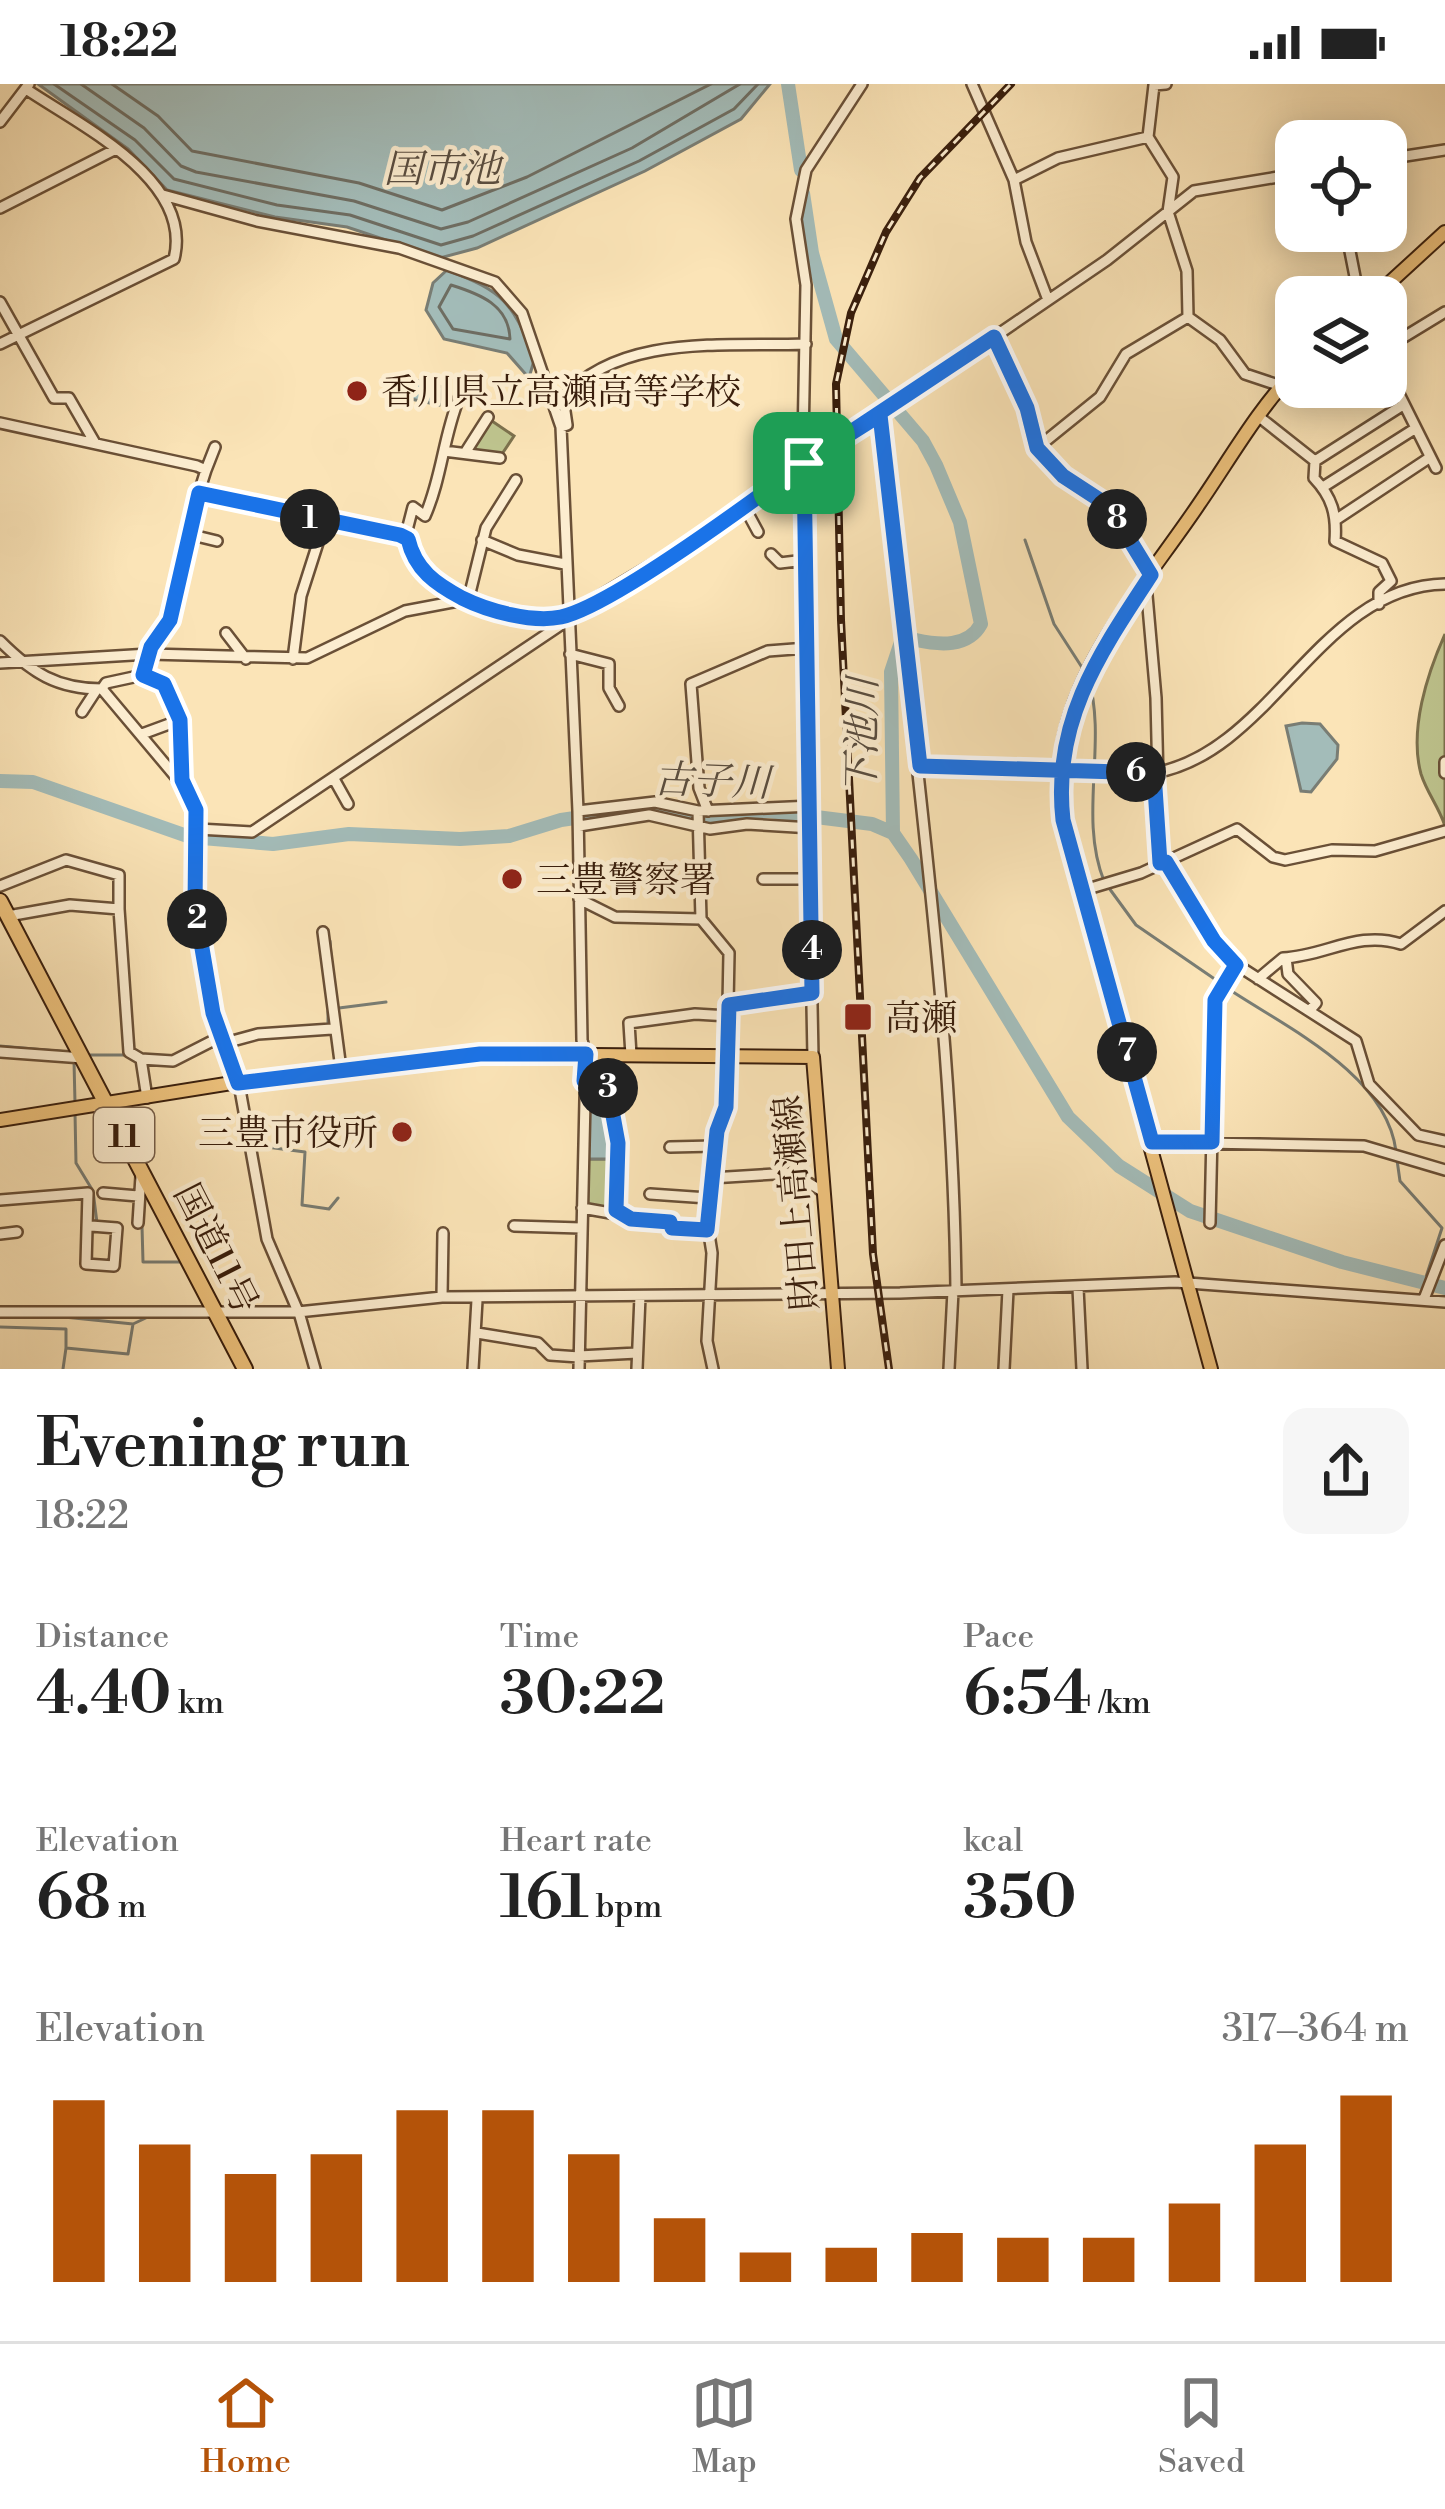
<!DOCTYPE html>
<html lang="en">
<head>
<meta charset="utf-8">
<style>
  :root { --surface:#fff; --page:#f6f6f6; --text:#222; --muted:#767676; --line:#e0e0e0; --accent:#b45309 }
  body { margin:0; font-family:"Libre Bodoni","Noto Serif JP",serif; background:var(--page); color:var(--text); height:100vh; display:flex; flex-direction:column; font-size:45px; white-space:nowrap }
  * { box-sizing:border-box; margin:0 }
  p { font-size:39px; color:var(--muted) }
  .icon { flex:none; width:66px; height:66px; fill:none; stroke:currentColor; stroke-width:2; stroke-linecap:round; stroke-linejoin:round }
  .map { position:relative; height:1285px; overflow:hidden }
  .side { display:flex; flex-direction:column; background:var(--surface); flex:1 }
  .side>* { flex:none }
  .tools { position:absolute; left:1275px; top:36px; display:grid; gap:24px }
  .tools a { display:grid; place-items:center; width:132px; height:132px; border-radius:24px; background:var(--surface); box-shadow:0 6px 30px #0003; font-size:60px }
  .pin { position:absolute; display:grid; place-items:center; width:102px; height:102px; color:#fff; margin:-51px; border-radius:24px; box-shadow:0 6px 18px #0006 }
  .km { position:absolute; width:60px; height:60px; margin:-30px; border-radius:50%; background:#222; color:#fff; font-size:33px; line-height:60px; text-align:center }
  .round { display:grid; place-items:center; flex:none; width:126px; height:126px; border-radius:24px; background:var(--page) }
  .headline { display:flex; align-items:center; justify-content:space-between; height:204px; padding:0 36px }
  h1 { font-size:66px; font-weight:600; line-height:90px }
  .stats { display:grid; grid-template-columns:repeat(3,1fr); gap:18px; height:204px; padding:12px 36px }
  .stats div { display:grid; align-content:center }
  .stats b { font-size:60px; font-weight:600 }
  .stats small { font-size:33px; font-weight:400 }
  .stats p { font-size:33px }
  .chart { height:336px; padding:24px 36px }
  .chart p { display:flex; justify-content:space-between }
  .chart svg { width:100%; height:216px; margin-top:12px; stroke:var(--accent); stroke-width:6 }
  .status { display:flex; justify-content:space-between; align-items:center; height:84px; padding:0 60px; background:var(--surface); direction:ltr }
  .status svg { height:33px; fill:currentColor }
  .dock { display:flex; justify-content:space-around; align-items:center; height:168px; border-top:3px solid var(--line); background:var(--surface); font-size:33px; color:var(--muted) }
  .dock a { display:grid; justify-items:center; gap:6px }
  .dock .active { color:var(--accent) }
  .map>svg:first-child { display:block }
  .green { fill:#bec48e; stroke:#7c714d; stroke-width:3 }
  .water { fill:#a3bcb9; stroke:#797d74; stroke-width:3 }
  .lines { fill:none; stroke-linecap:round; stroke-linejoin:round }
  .shore { stroke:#6e6d62; stroke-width:3 }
  .stream { stroke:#797d74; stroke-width:3 }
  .river { stroke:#a3bcb9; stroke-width:14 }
  .minor-casing { stroke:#6a5037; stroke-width:14 }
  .major-casing { stroke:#391e0c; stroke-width:16 }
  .highway-casing { stroke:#391e0c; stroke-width:18 }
  .minor { stroke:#fcedd0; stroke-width:9 }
  .major { stroke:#eec27c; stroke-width:12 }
  .highway { stroke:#eec27c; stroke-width:14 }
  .rail-casing { stroke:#391e0c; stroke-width:8 }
  .rail { stroke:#fcedd0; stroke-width:3; stroke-dasharray:9; stroke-linecap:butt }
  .route-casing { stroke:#fff; stroke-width:24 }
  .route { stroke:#1a73e8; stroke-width:15 }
  .poi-dot { fill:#8f2418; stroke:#fcedd0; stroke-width:4.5 }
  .labels { text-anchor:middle; stroke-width:9; stroke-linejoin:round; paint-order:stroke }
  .shield { fill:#fcedd0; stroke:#745c47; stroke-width:3 }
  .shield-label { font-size:33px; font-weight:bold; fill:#391e0c }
  .poi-label { font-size:36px; fill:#391e0c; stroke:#fcedd0; text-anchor:start }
  .street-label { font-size:36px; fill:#391e0c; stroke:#fcedd0 }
  .water-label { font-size:39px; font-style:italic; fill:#594d40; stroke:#fcedd0 }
</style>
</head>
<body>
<div class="status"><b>18:22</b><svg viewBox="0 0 49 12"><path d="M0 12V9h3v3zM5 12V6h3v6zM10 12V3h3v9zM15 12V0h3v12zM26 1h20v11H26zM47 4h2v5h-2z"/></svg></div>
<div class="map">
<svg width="1445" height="1285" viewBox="0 0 1445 1285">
  <rect width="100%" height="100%" fill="#fbe4b7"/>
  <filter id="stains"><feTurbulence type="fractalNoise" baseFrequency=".00167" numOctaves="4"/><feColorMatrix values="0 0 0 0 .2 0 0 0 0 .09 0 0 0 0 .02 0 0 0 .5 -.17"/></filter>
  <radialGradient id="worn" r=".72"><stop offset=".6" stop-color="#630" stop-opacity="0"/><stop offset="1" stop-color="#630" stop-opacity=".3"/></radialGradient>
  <path class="green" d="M 489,335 L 514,352 L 502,370 L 469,366 Z
    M 1445,550 L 1445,742 C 1439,723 1427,709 1421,690 C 1409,646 1427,590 1445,550 Z
    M 587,1075 L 615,1075 L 614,1123 L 585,1122 Z"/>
  <path class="water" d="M 38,0 L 770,0 L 741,35 L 645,87 L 477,164 L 440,174 L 347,143 L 275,133 L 167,106 L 128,65 Z
    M 447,186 C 505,208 511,218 535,273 L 529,294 L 507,269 L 444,255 L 426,226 L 433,199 Z
    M 415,296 L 443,303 L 439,321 L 411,315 Z
    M 1302,639 L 1320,640 L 1338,661 L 1337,675 L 1311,708 L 1301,707 L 1286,642 Z
    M 589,1000 L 606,1002 L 615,1075 L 587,1075 Z"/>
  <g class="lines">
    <path class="shore" d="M 54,0 L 135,56 L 174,95 L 277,121 L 350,131 L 441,161 L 473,152 L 639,77 L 734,25 L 758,0
      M 81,0 L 144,44 L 181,82 L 196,88 L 354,117 L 441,145 L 468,138 L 632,64 L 740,0
      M 112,0 L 158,32 L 192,67 L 359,99 L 442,126 L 527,93 L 711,0
      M 451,201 C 480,210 509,221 510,255 L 453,245 L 439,223 Z"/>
    <path class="stream" d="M 1025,456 L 1054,540 L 1083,585
      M 1088,593 C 1108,658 1078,732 1104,797
      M 1109,804 L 1136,841 L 1219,898
      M 330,857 L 331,873
      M 1227,904 C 1285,943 1386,989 1396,1067
      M 339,924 L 386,918
      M 328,927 L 328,944
      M 0,962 L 68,968
      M 85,971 L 129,971
      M 187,973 L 222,959
      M 74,977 L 75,1019
      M 75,1029 L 76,1079 L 93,1107 L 97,1139
      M 249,1035 L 255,1055
      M 259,1062 L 305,1068 L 302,1121 L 329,1125 L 338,1114
      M 1397,1076 L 1400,1097 L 1442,1144 L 1424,1199
      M 142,1142 L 143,1178 L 180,1178
      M 64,1233 L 133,1240
      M 177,1233 L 194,1233
      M 0,1243 L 66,1245 L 66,1264
      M 63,1285 L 66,1264 L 128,1270 L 133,1240 L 150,1232"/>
    <path class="river" d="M 788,0 L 801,86
      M 803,109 L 812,169 L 836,255 L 923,357 L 936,381 L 960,438 L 981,540 C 968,564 939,561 916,556
      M 0,697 L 33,698 L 190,753 L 273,760 L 349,750 L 460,755 L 509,752 L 561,736 L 637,725 L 711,735 L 768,727 L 872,740 L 893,749 L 911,775 L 1068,1033 L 1119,1082 L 1190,1127 L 1342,1178 L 1445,1204
      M 893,749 L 891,588 L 901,558"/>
    <g class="minor-casing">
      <path id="minor" d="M 972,0 L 1014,96 L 1026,158 L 1048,216
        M 1166,0 L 1154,1 L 1148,53 L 1173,93 L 1168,128 L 1187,187 L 1188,233 L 1220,256 L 1245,290 L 1281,302
        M 0,38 L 29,0
        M 1386,75 L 1445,66
        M 1014,96 L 1058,74 L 1148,53
        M 163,111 L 257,137 L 399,164 L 495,198 L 522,229 L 561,343 L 578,727 L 582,956 L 586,971 L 579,1285
        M 0,124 L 116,65
        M 1346,147 L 1359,213
        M 0,218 L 54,314 L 69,314 L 95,359
        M 994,253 L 1027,324 L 1037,364 L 1051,382 L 1109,422 L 1151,491
        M 0,260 L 174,175 C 194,96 81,42 26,5
        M 1386,264 L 1445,228
        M 1386,284 L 1436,384
        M 880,331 C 906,623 953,913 956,1207
        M 1258,332 L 1315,377 L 1314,394 C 1332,413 1337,430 1335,457 L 1382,479 L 1391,497 L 1379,508 L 1379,520
        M 0,339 L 197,382 L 206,386 L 199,408 L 400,451 L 408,456 C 416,489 440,502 468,517 L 486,444 L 516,396
        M 561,343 L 567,341 L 563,314 C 621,249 726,263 806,260
        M 1037,364 L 1100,313 L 1126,270 L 1188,233
        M 444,367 L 500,374
        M 465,369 L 488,333
        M 1315,377 L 1403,321
        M 206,386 L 215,363
        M 1323,403 L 1416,344
        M 744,422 L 758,448
        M 1337,435 L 1429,374
        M 188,450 L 217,457
        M 405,454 L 413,423 L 425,432 C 442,393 443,354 459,314
        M 482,456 L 518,471 L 565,480
        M 771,470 L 780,479 L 805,476
        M 1146,500 L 1156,614 L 1160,780
        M 226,549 L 246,575
        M 0,557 C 32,589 57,605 102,605 L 191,711 L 198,750 L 195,823 L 213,929 L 237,989 L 267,1155 L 300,1232 L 315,1285
        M 570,570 L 609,580 L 609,604 L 619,622
        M 293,575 L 301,512 L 325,437
        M 0,579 L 149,570 L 307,574 L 405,527 L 458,517 L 535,533 L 566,532 L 703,450 L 880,331 L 1107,176 L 1194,107 L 1296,90
        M 143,591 L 164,600 L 184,656 L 182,696
        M 102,605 L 106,599 L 143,591 L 151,563 L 170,535 L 199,408
        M 82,628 L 97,605
        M 142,650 L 180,636
        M 1445,678 L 1445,689
        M 920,682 L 1154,689 C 1272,669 1319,502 1445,500
        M 334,695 L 348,720
        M 578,727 L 655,718 L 698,727 L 812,722
        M 698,727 L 701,835 L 729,869 L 726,1023 L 717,1047 L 705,1125 L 712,1169 L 707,1257 L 713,1285
        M 708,727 L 699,704 L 691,600 L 768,567 L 807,564
        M 579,742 L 649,731 L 710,745 L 747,740 L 812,744
        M 198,745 L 252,748 L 568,536
        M 1166,778 L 1226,874 L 1356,957 L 1369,1000 L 1418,1051 L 1445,1057
        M 763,795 L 813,795
        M 0,802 L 66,776 L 119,791 L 119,825
        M 1081,807 L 1141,789 L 1237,745 L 1273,773 L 1285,776 L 1332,766 L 1375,767 L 1445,747
        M 579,815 L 615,833 L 701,835
        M 8,832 L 70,821 L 119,825 L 129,968 L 141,975
        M 323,848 L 341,985
        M 1286,874 L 1288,890 L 1316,919 L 1310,926
        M 1258,895 L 1283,874 C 1326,872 1358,846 1401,860 L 1445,827
        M 729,921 L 812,909
        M 225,959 L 258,950 L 332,945
        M 0,968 L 83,974
        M 631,971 L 629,939 L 695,930 L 729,932
        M 813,973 L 802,410 L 806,201 L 796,135 L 806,86 L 862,0
        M 584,997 L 607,999 L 618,1059 L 616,1127
        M 147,1014 L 141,975 L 173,977 L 222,952
        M 1152,1058 L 1364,1062 L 1445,1086
        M 670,1063 L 715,1062
        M 711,1094 L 792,1089 L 822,1107
        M 103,1109 L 138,1112
        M 650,1110 L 708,1114
        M 0,1116 L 88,1109 L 86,1180 L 114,1182 L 117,1144 L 91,1142
        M 582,1124 L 707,1146
        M 138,1139 L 141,1092
        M 1210,1139 L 1215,916 L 1236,881
        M 514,1142 L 581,1144
        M 0,1150 L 17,1148
        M 1078,1204 L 1082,1285
        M 442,1213 L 443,1149
        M 1424,1215 L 1445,1161
        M 0,1228 L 298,1228 L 442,1213 L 900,1209 L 1175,1198 L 1445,1218
        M 477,1249 L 538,1259 L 550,1271 L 579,1273
        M 579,1272 L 637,1269
        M 473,1285 L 477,1216
        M 637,1285 L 640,1212
        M 949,1285 L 953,1207
        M 1004,1285 L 1008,1206"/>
    </g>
    <g class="major-casing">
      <path id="major" d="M 1374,213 L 1445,148
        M 0,1036 L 263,994 L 480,970 L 813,973 L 838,1285
        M 1211,1285 L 1070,768 C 1062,729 1056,689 1065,650 C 1084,566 1152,490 1199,420 C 1230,375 1258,325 1296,286"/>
    </g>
    <g class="highway-casing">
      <path id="highway" d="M 0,817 L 245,1285"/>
    </g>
    <use href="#minor" class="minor"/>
    <use href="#major" class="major"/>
    <use href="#highway" class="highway"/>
    <g class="rail-casing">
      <path id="rail" d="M 889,1285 L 873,1170 L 841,536 L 836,300 L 851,229 L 886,148 L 920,94 L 1011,0"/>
    </g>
    <use href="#rail" class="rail"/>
  </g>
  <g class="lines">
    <g class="route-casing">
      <path id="route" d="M 804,379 C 757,414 612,522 561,533 C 532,539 488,527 462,514 C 436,500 415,486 408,455 L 400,451 L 199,409 L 170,536 L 151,563 L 143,591 L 164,600 L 180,636 L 182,696 L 196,726 L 195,823 L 213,929 L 238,999 L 480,970 L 586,970 L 584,997 L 607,999 L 618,1059 L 616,1126 L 631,1135 L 670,1138 L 672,1144 L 707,1146 L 717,1047 L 726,1023 L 729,921 L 812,909 L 804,379 L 880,331 L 920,682 L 1154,689 L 1160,779 L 1166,778 L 1214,857 L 1236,881 L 1215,916 L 1212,1058 L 1152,1058 L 1063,736 C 1052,638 1099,570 1151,491 L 1109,422 L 1063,392 L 1037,364 L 1027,324 L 994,253 L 804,379"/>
    </g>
    <use href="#route" class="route"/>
  </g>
  <g class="poi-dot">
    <circle cx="357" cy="307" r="12"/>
    <circle cx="512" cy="795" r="12"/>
    <rect x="843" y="918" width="30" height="30" rx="6"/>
    <circle cx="402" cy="1048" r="12"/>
  </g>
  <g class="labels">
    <rect class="shield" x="94" y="1024" width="60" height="54" rx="9"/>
    <g class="shield-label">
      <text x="124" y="1063">11</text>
    </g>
    <g class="poi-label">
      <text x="381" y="320">香川県立高瀬高等学校</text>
      <text x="536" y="808">三豊警察署</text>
      <text x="885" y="946">高瀬</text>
      <text x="378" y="1061" text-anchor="end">三豊市役所</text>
    </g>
    <g class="street-label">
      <text transform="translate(795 1119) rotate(-95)" y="13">財田上高瀬線</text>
      <text transform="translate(217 1164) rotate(63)" y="13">国道11号</text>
    </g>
    <g class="water-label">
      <text x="442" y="98">国市池</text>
      <text transform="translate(861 652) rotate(-89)" y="14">下池川</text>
      <text transform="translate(712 696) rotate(2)" y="14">古子川</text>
    </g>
  </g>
  <rect width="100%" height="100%" filter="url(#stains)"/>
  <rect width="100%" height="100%" fill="url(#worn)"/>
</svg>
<div class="tools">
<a><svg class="icon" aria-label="locate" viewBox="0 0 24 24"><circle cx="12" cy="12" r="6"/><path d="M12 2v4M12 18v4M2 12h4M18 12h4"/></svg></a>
<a><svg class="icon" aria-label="layers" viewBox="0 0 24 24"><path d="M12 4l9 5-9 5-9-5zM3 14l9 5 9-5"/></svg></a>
</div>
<div class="pin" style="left:804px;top:379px;background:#1e9e55"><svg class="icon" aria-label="arrive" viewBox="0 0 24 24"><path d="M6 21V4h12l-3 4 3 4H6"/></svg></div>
<b class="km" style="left:310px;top:435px">1</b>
<b class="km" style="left:197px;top:835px">2</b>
<b class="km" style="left:608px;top:1004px">3</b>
<b class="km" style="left:812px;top:866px">4</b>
<b class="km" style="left:1136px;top:688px">6</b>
<b class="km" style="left:1127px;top:968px">7</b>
<b class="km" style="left:1117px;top:435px">8</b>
</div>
<section class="side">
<div class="headline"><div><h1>Evening run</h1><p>18:22</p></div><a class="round"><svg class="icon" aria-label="share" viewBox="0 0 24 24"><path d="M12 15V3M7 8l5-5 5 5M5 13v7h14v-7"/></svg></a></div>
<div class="stats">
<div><p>Distance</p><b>4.40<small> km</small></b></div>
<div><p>Time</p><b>30:22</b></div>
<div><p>Pace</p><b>6:54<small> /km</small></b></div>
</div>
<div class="stats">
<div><p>Elevation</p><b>68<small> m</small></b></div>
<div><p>Heart rate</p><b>161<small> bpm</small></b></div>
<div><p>kcal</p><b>350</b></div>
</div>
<div class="chart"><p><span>Elevation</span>317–364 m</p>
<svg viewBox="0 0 160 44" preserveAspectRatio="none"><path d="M5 44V7M15 44V16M25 44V22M35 44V18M45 44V9M55 44V9M65 44V18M75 44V31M85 44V38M95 44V37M105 44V34M115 44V35M125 44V35M135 44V28M145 44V16M155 44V6"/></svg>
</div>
</section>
<nav class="dock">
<a class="active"><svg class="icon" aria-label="home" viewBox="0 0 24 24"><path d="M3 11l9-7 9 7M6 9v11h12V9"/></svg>Home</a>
<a><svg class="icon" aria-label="map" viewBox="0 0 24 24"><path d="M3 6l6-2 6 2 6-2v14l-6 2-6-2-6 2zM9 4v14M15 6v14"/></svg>Map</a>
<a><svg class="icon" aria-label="saved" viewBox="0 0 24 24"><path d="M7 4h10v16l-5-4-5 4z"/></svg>Saved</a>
</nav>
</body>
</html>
